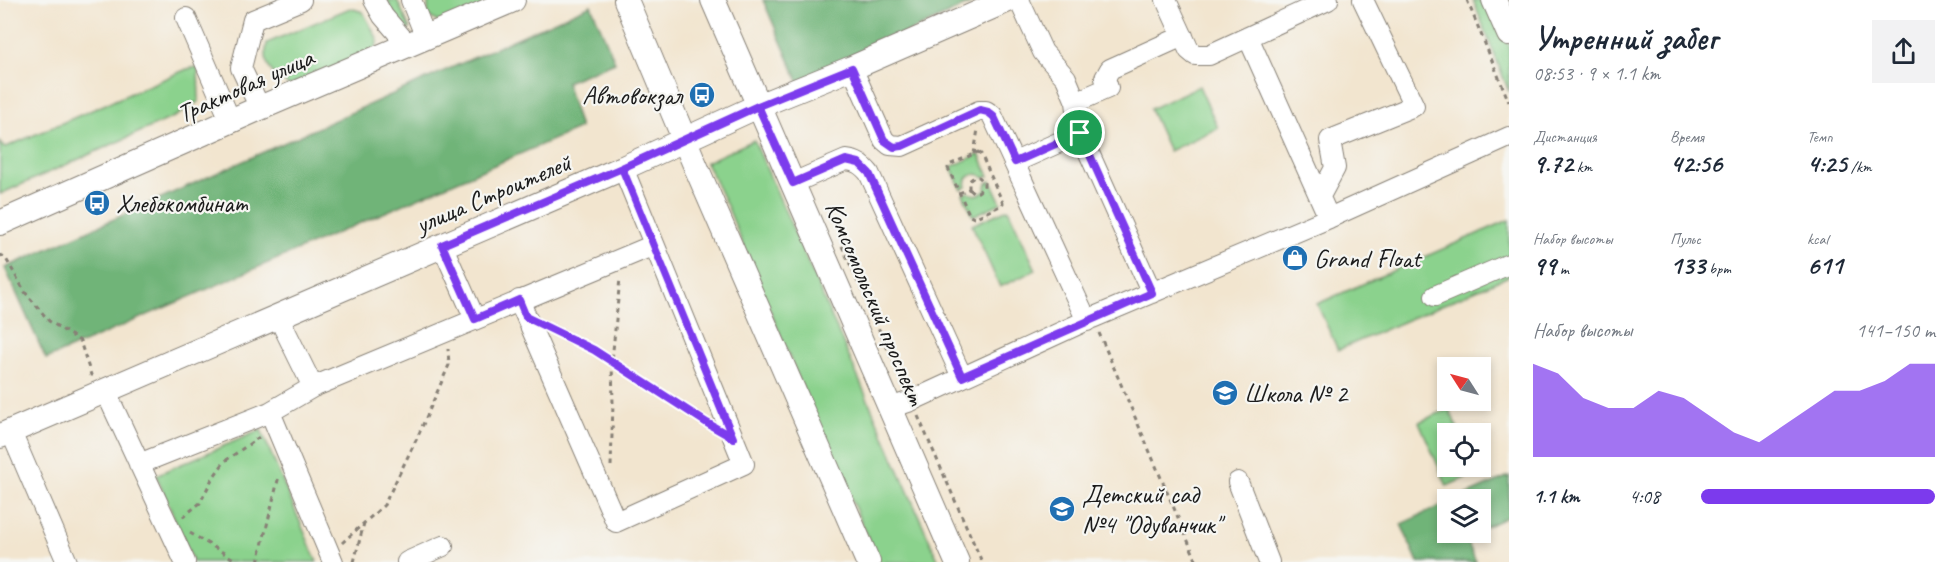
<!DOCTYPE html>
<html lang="ru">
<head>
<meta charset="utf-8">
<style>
  :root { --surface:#fff; --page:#f2f2f3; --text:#1f2937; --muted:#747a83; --accent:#7c3aed }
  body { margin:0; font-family:Caveat,sans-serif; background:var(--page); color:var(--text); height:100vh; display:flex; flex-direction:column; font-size:22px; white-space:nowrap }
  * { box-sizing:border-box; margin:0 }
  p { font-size:20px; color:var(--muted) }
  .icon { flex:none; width:33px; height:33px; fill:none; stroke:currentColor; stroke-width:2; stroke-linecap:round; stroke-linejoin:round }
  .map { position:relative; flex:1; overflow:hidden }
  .drawer { display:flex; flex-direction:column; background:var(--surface); width:450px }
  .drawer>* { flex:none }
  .needle { width:39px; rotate:306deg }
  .controls { position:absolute; left:1437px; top:357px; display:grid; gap:12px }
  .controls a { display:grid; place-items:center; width:54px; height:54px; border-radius:0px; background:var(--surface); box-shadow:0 3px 9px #0003; font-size:30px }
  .pin { position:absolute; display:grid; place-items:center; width:51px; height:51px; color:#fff; margin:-26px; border:3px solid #fff; border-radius:50%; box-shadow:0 2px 6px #0007 }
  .round { display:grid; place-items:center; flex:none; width:63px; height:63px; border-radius:0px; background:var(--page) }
  .overview { display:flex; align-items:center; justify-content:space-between; height:102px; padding:0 24px }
  h1 { font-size:33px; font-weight:700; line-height:45px }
  .stats { display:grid; grid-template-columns:repeat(3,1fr); gap:9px; height:102px; padding:6px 24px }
  .stats div { display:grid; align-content:center }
  .stats b { font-size:26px; font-weight:700 }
  .stats small { font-size:16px; font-weight:400 }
  .stats p { font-size:16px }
  .chart { height:168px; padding:12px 24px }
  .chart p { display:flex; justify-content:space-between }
  .chart svg { width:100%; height:108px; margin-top:6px; fill:var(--accent); opacity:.7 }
  ul { padding:0 24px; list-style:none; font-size:20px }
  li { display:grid; grid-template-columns:96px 72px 1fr; align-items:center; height:45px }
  li i { height:15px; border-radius:8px; background:var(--accent) }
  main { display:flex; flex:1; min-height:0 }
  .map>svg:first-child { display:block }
  .green { fill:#8bd28d; stroke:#547754; stroke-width:1.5 }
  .forest { fill:#70b478; stroke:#46684a; stroke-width:1.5 }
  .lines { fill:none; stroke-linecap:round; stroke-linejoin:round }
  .minor-casing { stroke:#878076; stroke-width:22 }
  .major-casing { stroke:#878076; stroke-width:26 }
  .path { stroke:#878076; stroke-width:3; stroke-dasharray:4.5 4.5; stroke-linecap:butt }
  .minor { stroke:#fff; stroke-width:20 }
  .major { stroke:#fff; stroke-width:24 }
  .route-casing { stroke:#fff; stroke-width:12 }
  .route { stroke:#7c3aed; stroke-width:8 }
  .labels { text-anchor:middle; stroke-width:4.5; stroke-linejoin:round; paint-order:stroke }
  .street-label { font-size:26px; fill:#1c1c1c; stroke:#f6f6f2 }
  .poi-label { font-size:26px; fill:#1c1c1c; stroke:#f6f6f2; text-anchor:start }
</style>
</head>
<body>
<main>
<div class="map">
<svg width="1509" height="562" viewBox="0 0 1509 562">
  <rect width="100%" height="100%" fill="#f6f6f2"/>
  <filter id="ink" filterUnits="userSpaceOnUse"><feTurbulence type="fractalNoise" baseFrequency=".0167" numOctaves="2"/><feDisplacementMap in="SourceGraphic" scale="12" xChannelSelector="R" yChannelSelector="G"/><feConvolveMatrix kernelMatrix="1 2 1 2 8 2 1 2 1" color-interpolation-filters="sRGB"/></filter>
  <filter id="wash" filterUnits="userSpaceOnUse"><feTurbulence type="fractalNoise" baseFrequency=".008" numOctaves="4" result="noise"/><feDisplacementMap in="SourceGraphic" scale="24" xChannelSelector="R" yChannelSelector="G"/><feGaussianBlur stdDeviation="1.35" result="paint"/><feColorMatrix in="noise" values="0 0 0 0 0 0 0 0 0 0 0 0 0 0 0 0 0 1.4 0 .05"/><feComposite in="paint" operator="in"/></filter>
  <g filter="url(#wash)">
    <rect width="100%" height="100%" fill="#f2e5cf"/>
    <path class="green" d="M 387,0 L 397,0 L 410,29 L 402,31 Z
      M 428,0 L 482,0 L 482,7 L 441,24 L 428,16 Z
      M 1473,0 L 1489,0 L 1509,47 L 1509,92 Z
      M 350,8 L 363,12 L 378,40 L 375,50 L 290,86 C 270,73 263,67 267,43 Z
      M 198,67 L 199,101 L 176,116 L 0,194 L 0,142 L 4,148 L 187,69 Z
      M 1199,86 L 1218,128 L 1169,151 L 1150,109 Z
      M 754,140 L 939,562 L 879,562 L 816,421 L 728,208 L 706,162 Z
      M 979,154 L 989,176 L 984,178 C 979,173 972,173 967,179 L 966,187 L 961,189 L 951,167 Z
      M 991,181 L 1001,203 L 973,216 L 963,194 L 968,192 C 974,196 979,196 985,191 L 987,183 Z
      M 1008,209 L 1036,270 L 1000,287 L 972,225 Z
      M 1509,220 L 1509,276 L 1338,350 L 1317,304 Z
      M 1449,409 L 1460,433 L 1448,434 L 1448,466 L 1474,467 L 1477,473 L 1447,486 L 1419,422 Z
      M 261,430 L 317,562 L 193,562 L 156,475 Z"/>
    <path class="forest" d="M 763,0 L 978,0 L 799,83 Z
      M 591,5 L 615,62 L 566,82 L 580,128 L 46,359 L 5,268 Z
      M 1509,476 L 1509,516 L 1481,529 L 1480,500 L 1456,499 Z
      M 1447,503 L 1448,532 L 1473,533 L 1465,536 L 1476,562 L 1418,562 L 1401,524 Z"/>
  </g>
  <g filter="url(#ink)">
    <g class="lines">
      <g class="minor-casing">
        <path id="minor" d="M 374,0 L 383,16 L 408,45
          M 411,0 L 426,38
          M 1166,0 L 1189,50 L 1195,55 L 1209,55 L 1328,0
          M 186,18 L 231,122
          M 852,68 L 884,140 L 890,145 L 902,146 L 979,111 L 986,111 L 992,115 L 1087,321
          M 1076,102 L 1108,88 L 1105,78 L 1110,69 L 1183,36
          M 260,108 L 241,68 L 253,20 L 301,0
          M 1080,133 L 1152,293
          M 1015,162 L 1080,133 L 1076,102 L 1066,78 L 1043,52 L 1019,0
          M 793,183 L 846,160 C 857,161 862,165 869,173 L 962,377
          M 1320,196 L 1335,168 L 1330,140 L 1414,106 L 1363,0
          M 1329,218 L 1509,137
          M 442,245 L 475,319
          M 1435,296 L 1509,264
          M 519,300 L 616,522 L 744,464 L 623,168
          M 279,318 L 313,387
          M 106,392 L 185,562
          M 890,408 L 911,401 L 1092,318 L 1329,218 L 1248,37
          M 270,412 L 333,562
          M 11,432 L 67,562
          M 139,464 L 270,412 L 313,387 L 654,245
          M 1238,482 L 1269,562
          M 407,562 L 443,546"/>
      </g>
      <g class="major-casing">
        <path id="major" d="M 626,0 L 693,160 L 868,562
          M 713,0 L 957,562
          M 1494,0 L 1509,34
          M 0,223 L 260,108 L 513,0
          M 0,436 L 623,168 L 758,106 L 852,68 L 1008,0"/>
      </g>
      <path class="path" d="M 1467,0 L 1509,102
        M 978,152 L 981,154 L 1003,203 L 1002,205 L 974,218 L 970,216 L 948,168 L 949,165 Z
        M 974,154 L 978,129
        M 969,189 L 969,181 L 974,177 L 979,177 L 984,182
        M 969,189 L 973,192 L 978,192 L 984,187 L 984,182
        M 959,193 L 969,189
        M 842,246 L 905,388
        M 0,255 L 5,257 L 25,292 L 49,321 L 80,341 L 92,378
        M 550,328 L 594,350 L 711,425
        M 1099,333 L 1197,562
        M 918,416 L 982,562
        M 611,466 L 613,404 L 612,361 L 620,278
        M 183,517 L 200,503 L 212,479 L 225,461 L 262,435
        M 190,533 L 239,562
        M 342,543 L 384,505 L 418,436 L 449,365 L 448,349
        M 258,562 L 279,476
        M 354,562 L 364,523"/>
      <use href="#minor" class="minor"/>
      <use href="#major" class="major"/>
    </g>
  </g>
  <g class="lines" filter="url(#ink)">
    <g class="route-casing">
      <path id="route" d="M 1080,133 L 1015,162 L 994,117 L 988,112 L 980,110 L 902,146 L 894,147 L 884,140 L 852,68 L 758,106 L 622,168 L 442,245 L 475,319 L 519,300 L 526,317 L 594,350 L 707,423 L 733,438 L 622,168 L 758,106 L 793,183 L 846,160 L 859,163 L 869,173 L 962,377 L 1152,293 L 1080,133"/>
    </g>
    <use href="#route" class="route"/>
  </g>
  <defs>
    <g id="bus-disc" transform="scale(1.35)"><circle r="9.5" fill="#1f6fb2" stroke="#f6f6f2"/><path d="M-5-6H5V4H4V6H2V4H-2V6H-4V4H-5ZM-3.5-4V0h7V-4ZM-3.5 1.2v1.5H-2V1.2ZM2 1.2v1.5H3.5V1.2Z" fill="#fff"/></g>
    <g id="shop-disc" transform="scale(1.35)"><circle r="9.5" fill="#1f6fb2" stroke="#f6f6f2"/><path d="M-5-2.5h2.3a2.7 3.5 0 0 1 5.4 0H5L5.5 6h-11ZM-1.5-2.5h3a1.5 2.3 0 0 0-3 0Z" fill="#fff"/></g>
    <g id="school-disc" transform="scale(1.35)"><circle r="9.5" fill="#1f6fb2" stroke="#f6f6f2"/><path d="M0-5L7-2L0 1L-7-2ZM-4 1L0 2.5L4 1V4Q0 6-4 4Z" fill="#fff"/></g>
  </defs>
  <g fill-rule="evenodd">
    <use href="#bus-disc" x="702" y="95"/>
    <use href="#bus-disc" x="97" y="203"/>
    <use href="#shop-disc" x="1295" y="258"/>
    <use href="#school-disc" x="1225" y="393"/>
    <use href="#school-disc" x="1062" y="509"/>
  </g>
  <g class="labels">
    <g class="street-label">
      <text transform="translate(245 85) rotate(-24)" y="9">Трактовая улица</text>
      <text transform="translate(493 193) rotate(-23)" y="9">улица Строителей</text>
      <text transform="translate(876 303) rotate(67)" y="9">Комсомольский проспект</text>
    </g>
    <g class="poi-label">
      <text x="682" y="104" text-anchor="end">Автовокзал</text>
      <text x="116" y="212">Хлебокомбинат</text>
      <text x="1314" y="267">Grand Float</text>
      <text x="1244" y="402">Школа № 2</text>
      <text x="1082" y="503">Детский сад<tspan x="1082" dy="30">№4 "Одуванчик"</tspan></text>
    </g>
  </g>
</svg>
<div class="controls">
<a><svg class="needle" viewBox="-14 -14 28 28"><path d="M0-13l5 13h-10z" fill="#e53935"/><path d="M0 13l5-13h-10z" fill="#747a83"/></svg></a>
<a><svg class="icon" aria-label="locate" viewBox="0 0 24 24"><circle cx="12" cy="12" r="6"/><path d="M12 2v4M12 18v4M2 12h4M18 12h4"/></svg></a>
<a><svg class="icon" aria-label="layers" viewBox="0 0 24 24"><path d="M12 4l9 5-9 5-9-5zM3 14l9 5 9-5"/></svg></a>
</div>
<div class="pin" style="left:1080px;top:133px;background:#1e9e55"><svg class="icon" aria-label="arrive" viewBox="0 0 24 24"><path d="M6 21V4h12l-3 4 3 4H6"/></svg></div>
</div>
<section class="drawer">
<div class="overview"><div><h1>Утренний забег</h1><p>08:53 · 9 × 1.1 km</p></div><a class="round"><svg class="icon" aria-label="share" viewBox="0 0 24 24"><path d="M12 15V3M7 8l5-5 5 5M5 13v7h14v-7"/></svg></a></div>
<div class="stats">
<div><p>Дистанция</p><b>9.72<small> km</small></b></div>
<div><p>Время</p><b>42:56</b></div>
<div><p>Темп</p><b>4:25<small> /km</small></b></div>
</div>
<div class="stats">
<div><p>Набор высоты</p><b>99<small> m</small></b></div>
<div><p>Пульс</p><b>133<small> bpm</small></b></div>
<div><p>kcal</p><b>611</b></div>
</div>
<div class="chart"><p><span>Набор высоты</span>141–150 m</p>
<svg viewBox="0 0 160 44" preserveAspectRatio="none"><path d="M0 44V6L10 10L20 20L30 24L40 24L50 17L60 20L70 27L80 34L90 38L100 31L110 24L120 17L130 17L140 13L150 6L160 6V44z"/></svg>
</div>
<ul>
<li><b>1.1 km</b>4:08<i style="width:100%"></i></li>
</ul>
</section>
</main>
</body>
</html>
